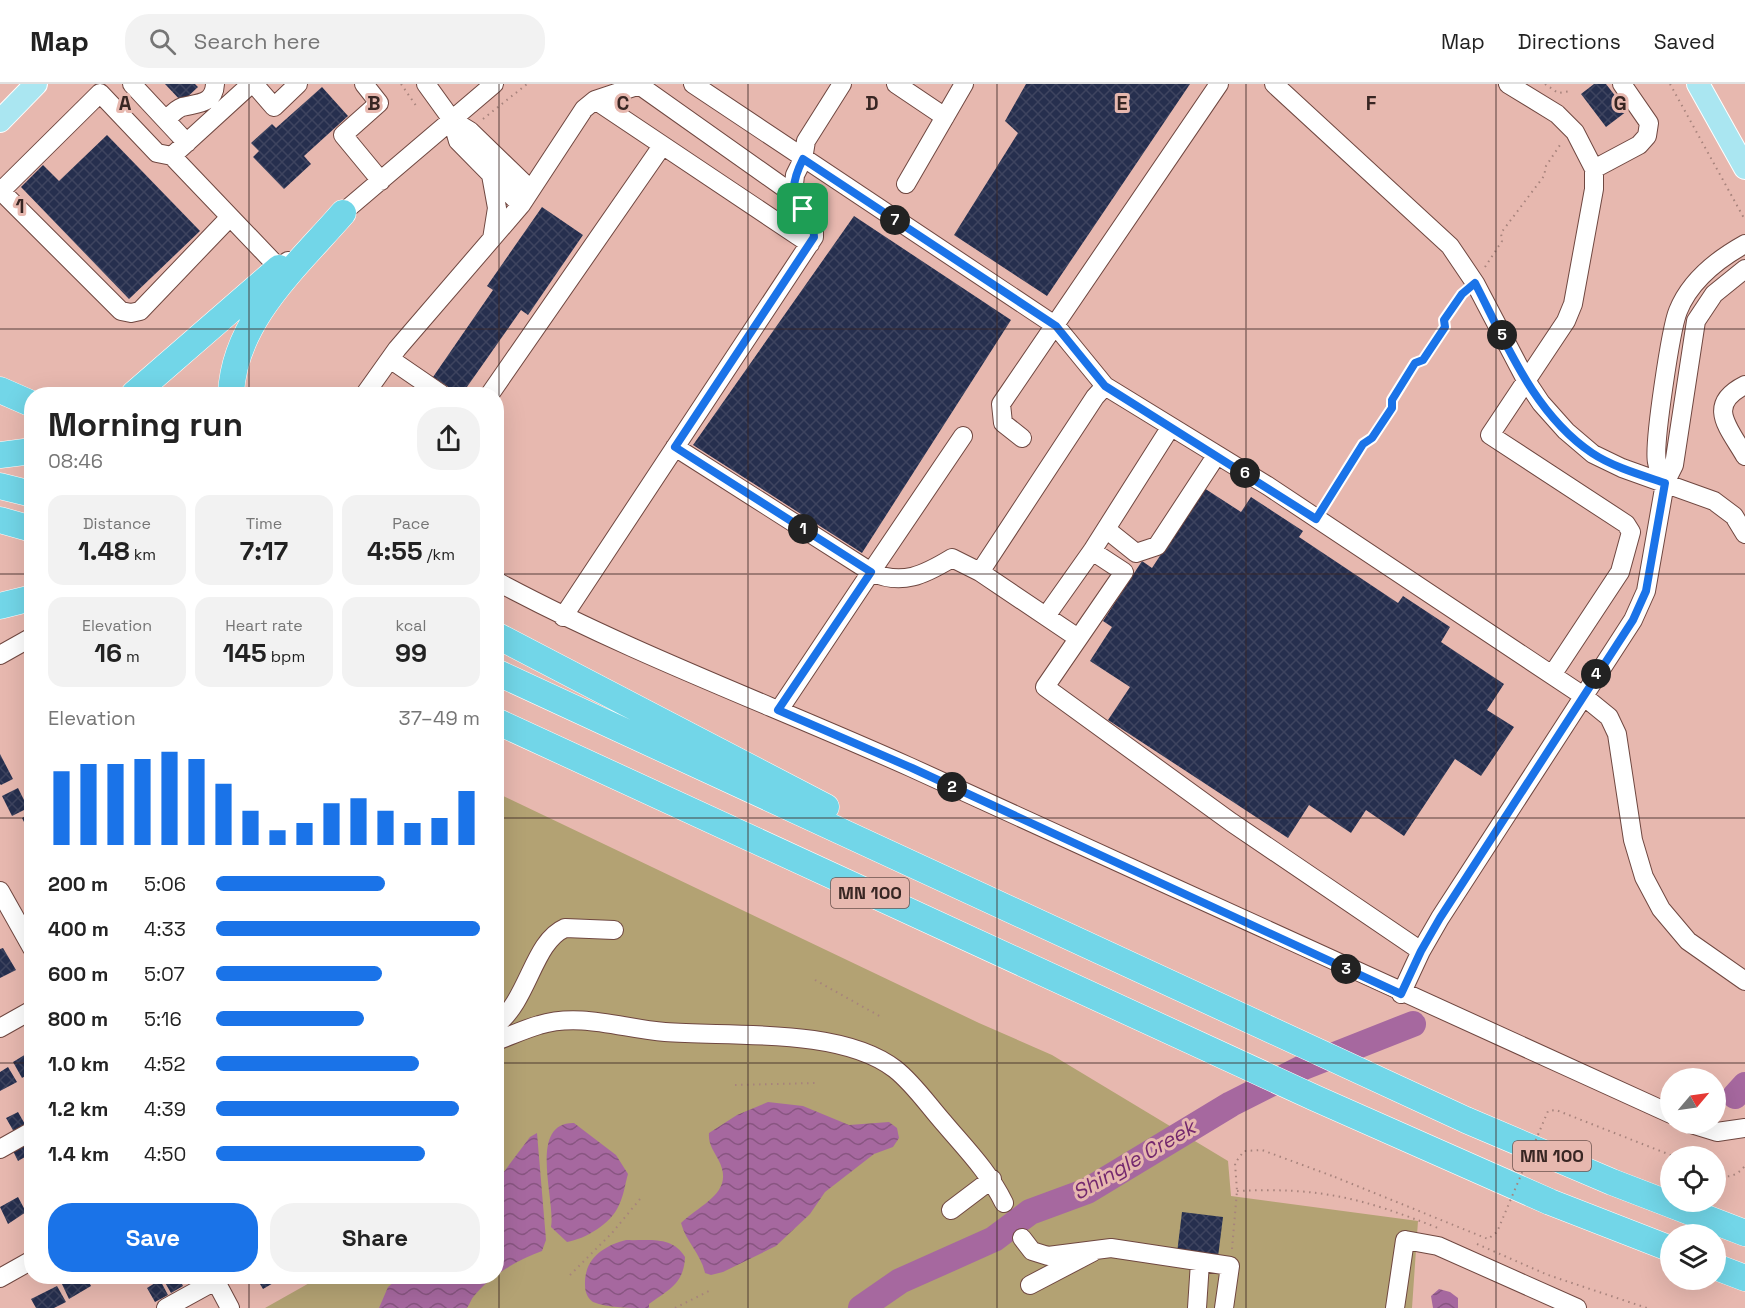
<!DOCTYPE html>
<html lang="en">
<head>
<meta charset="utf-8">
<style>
  :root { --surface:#fff; --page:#f2f2f2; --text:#222; --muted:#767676; --line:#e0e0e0; --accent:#1a73e8 }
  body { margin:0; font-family:"Space Grotesk",sans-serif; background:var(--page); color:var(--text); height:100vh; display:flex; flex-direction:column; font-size:22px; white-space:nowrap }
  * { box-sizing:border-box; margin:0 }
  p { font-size:20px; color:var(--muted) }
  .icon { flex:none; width:33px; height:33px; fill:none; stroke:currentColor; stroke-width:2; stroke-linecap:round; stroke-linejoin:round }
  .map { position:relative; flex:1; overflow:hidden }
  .details { position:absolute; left:24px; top:303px; width:480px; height:897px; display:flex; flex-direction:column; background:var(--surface); border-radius:24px; box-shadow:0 6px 24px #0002 }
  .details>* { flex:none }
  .needle { width:39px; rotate:61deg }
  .fabs { position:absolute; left:1660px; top:984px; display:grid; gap:12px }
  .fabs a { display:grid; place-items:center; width:66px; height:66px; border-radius:50%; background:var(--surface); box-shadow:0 6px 24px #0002; font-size:30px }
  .pin { position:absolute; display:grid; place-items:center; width:51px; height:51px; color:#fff; margin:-26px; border-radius:12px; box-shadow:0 3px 9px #0006 }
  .km { position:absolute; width:30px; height:30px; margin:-15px; border-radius:50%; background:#222; color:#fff; font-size:16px; line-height:30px; text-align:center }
  .round { display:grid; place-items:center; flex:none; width:63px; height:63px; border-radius:24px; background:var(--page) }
  .head { display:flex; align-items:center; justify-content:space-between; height:102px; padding:0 24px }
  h1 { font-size:33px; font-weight:700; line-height:45px }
  .figures { display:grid; grid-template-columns:repeat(3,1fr); gap:9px; height:102px; padding:6px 24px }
  .figures div { display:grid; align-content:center; border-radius:15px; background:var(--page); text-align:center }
  .figures b { font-size:26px; font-weight:700 }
  .figures small { font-size:16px; font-weight:400 }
  .figures p { font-size:16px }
  .chart { height:168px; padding:12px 24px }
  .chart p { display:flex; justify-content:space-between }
  .chart svg { width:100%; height:108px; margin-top:6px; stroke:var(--accent); stroke-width:6 }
  .primary-button { display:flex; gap:12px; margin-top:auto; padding:12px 24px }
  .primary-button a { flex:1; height:69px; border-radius:24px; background:var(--accent); color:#fff; font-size:24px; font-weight:700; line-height:69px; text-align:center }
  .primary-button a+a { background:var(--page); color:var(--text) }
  ul { padding:0 24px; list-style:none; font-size:20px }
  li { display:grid; grid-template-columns:96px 72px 1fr; align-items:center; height:45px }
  li i { height:15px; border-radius:8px; background:var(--accent) }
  header { display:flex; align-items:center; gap:36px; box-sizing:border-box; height:84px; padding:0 30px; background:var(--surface); border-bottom:2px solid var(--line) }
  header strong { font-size:28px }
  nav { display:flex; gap:33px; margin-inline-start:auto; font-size:21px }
  .search { width:420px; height:54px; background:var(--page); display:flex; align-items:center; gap:15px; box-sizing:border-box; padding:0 21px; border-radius:24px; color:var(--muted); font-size:22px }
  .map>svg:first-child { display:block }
  .green { fill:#b3a273 }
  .water { fill:url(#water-waves) }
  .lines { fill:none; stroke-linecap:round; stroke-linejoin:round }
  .river { stroke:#a6689f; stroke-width:26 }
  .building { fill:url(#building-cross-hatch) }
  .minor-casing { stroke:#6f4740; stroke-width:20 }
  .major-casing { stroke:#fff; stroke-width:24 }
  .highway-casing { stroke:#fff; stroke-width:27 }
  .path { stroke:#a7837c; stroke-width:2; stroke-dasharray:1.5 4.5; stroke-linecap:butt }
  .minor { stroke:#fff; stroke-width:18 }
  .major { stroke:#aae6f1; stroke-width:22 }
  .highway { stroke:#72d6e8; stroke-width:26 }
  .path-bridge { stroke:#a7837c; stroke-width:2; stroke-dasharray:1.5 4.5; stroke-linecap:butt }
  .route-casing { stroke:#fff; stroke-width:12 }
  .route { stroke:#1a73e8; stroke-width:8 }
  .grid { fill:none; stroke:#382623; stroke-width:1.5; stroke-opacity:0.55 }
  .labels { text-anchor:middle; stroke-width:6; stroke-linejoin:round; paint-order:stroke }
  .shield { fill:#e7b8af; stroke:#6c524d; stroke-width:1.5 }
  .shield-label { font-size:18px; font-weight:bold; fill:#382623 }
  .water-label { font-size:21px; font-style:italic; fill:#74286e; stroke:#e7b8af }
  .grid-label { font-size:20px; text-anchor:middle; font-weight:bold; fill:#382623; stroke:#e7b8af; stroke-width:6; stroke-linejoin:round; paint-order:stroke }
</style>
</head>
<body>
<header>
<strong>Map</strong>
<div class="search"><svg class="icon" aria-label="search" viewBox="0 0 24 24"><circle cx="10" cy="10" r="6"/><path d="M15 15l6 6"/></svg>Search here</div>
<nav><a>Map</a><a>Directions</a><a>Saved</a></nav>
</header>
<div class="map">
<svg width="1745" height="1224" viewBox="0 0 1745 1224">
  <defs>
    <pattern id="water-waves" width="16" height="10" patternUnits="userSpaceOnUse" patternTransform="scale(1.5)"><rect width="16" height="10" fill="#a6689f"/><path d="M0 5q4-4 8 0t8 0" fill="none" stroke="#885581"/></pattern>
    <pattern id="building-cross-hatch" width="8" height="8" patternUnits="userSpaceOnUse" patternTransform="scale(1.5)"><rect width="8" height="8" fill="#262f4e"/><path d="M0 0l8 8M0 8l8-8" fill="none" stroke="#3e445f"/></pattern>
  </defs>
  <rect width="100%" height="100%" fill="#e7b8af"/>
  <path class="green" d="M 497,709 L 979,939 L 1052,971 L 1228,1077 L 1231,1112 L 1418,1137 L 1412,1224 L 265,1224 L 320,1193 L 496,1192 Z"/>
  <path class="water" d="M 768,1018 L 803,1022 L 849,1041 L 889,1038 L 897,1044 L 899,1054 L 893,1063 L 874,1070 L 825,1108 L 810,1130 L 776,1162 L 723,1188 L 711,1191 L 705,1189 C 701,1170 686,1158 681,1139 C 702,1119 736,1108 718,1075 C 713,1066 708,1059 709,1049 L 737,1031 Z
    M 574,1039 L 616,1071 L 628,1090 C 625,1100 624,1111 619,1121 C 611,1140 585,1155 567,1158 L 551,1143 C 556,1117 527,1038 574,1039 Z
    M 537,1049 L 546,1156 L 542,1167 C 519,1175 490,1192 474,1212 C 471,1215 470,1220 467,1224 L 379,1224 L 388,1203 L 400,1193 L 496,1192 L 497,1097 L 530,1053 Z
    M 626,1156 C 648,1157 672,1151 685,1173 C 684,1200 668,1206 649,1220 L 649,1224 C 632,1224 607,1224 593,1218 C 587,1214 585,1207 585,1201 C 584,1175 603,1162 626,1156 Z
    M 1439,1205 L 1450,1208 L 1458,1214 L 1458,1224 L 1433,1224 L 1431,1212 Z"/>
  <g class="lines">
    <path class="river" d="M 1735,1012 L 1745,1001
      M 861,1224 L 900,1197 L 994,1155 L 1030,1128 L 1087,1107 L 1231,1020 L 1304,983 L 1413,940"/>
  </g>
  <path class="building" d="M 165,0 L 195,0 L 198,3 L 182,18 Z
    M 1026,0 L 1190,0 L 1047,212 L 954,151 L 1018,49 L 1005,37 Z
    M 1594,0 L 1606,0 L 1627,27 L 1606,43 L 1581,10 Z
    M 322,3 L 348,32 L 304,72 L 311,80 L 284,105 L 253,73 L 259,67 L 251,59 L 272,40 L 276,44 Z
    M 107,51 L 200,147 L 129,215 L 21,103 L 43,81 L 59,97 Z
    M 542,123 L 583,151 L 528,231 L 521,226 L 462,310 L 459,310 L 433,293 L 493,206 L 487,202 Z
    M 854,132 L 1011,236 L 862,469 L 693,361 Z
    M 1204,404 L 1241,428 L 1251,413 L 1303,447 L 1299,453 L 1398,519 L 1403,512 L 1450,543 L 1441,558 L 1504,600 L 1487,626 L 1514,643 L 1481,692 L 1455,675 L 1404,752 L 1366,726 L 1351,749 L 1309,721 L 1288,754 L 1108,636 L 1130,603 L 1090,577 L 1112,543 L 1103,537 L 1142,477 L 1152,484 Z
    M 0,670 L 13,695 L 1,701 L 0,700 Z
    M 18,704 L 28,724 L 12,732 L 2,712 Z
    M 32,728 L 32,742 L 27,744 L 22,734 Z
    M 3,864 L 16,886 L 0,894 L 0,865 Z
    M 31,967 L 32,988 L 22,994 L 13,978 Z
    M 8,983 L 17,998 L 0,1007 L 0,988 Z
    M 18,1028 L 26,1042 L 14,1048 L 6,1034 Z
    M 22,1057 L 30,1070 L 18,1077 L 11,1063 Z
    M 18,1113 L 26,1128 L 8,1140 L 0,1123 Z
    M 1182,1128 L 1223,1133 L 1218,1173 L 1177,1169 Z
    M 72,1192 L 86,1192 L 91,1202 L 69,1215 L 61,1198 Z
    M 167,1192 L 178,1192 L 183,1202 L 171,1209 L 163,1195 Z
    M 261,1192 L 272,1192 L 275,1198 L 263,1205 L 257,1195 Z
    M 160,1196 L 168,1211 L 155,1218 L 147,1204 Z
    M 57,1202 L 66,1218 L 54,1224 L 36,1224 L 31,1215 Z"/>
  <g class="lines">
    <g class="minor-casing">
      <path id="minor" d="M 132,0 L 187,59
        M 254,0 L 274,23 L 298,0
        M 364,0 L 379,19 L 343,51 L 381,97
        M 426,0 L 452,36 L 458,57 L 521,121
        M 693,0 L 1056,242 L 1105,302 L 1268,402 L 1582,611 L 1609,633 L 1617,650 L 1633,756 L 1644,793 L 1661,825 L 1688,857 L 1745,897
        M 896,0 L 945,33
        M 1274,0 L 1450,162 L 1475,199 L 1527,298 L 1541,319 L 1566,347 L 1593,370 L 1622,384 L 1714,417 L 1734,432 L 1745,450
        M 1508,0 L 1557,30 L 1575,48 L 1594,85 L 1594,105 L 1573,220 L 1566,237 L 1490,351 L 1626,440 L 1631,448 L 1620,488 L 1552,591
        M 639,1 L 793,110
        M 595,16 L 810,160
        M 166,36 C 171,31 176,25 182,23 C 196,19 214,21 215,0
        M 452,36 L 470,47 L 531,106
        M 172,72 L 251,0
        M 1594,85 L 1639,61 L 1647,52 L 1649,39 L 1622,0
        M 491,91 L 497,124 L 492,155
        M 906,100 L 964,0
        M 230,133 L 140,227 L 131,229 L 121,227 L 1,107 L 100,9 L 157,69 L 172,72 L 279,184 L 288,177
        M 333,137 L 494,0
        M 390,275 L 441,310
        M 1745,301 C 1705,321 1729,344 1745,372
        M 365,310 L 397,265 L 521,121 L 584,25 L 595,16 L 643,0
        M 490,310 L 662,62
        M 1022,354 L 1003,339 L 1001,320 L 1219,0
        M 675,363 L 871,488 L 963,352
        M 1665,399 C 1662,392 1658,385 1657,378 C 1653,362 1671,244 1678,227 C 1690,197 1718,175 1745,160
        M 1106,445 L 1136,469 L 1157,462 L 1216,372
        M 1092,467 L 1124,488 L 1045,603 L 1231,738 L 1421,867
        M 980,488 L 1095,313 L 1105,302
        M 496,497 C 630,569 772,621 910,683 C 1164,798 1416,916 1671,1030
        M 1046,532 L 1092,467 L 1170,344
        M 563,533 L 814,153 L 814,142 L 793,110 L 795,91 L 803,75 L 806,57 L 842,0
        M 0,571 L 32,553
        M 779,626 L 871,488 C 902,502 924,491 952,474 L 980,488 L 1078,554
        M 0,807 L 32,864
        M 1401,910 L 1421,867 L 1440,834 L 1633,536 L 1646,507 L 1665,399 L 1674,381 L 1696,237 L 1714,210 L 1745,185
        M 496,941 C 529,915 533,858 565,844 L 614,846
        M 0,944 L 32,926
        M 496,957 C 510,952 525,945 539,941 C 580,928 624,945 665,948 C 730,953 841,943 895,985 C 914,1000 928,1021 944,1039 C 966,1065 989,1088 1004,1119
        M 1691,1040 L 1717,1048 L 1745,1044
        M 0,1065 L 32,1047
        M 951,1126 L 992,1095
        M 1022,1154 L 1032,1167 L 1048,1172 L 1111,1164 L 1230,1182 L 1224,1224
        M 213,1192 L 230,1224
        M 0,1194 L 32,1176
        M 1030,1201 L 1093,1168
        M 166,1224 L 215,1197
        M 1197,1224 L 1200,1178
        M 1395,1224 L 1405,1156 L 1438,1162 L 1577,1224"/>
    </g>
    <g class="major-casing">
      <path id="major" d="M 1698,0 L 1745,84
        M 0,37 L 36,0"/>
    </g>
    <g class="highway-casing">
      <path id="highway" d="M 0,306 L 32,320
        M 134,310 L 279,184
        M 231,310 C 234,236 297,182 343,129
        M 0,371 L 32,367
        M 0,402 L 32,410
        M 0,436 L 32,445
        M 0,522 L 32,514
        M 496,551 L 826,723
        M 496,588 L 1466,1036 L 1612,1098 L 1745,1149
        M 496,637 L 1315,1014 L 1550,1118 L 1671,1165
        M 1716,1183 L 1745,1194"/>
    </g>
    <path class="path" d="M 401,0 L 417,23
      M 1545,0 L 1558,9 L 1571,7
      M 1670,0 L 1745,136
      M 483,35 L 527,0
      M 1485,183 L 1502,157 L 1501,149 L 1544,92 L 1546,82 L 1562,58
      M 1324,422 L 1363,360 L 1372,354 L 1392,324 L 1392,316 L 1415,279 L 1423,276 L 1445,243 L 1444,236 L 1462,211
      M 815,896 L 883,934
      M 735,1001 L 816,999
      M 1716,1090 C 1729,1095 1736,1092 1745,1082
      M 1237,1107 C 1320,1103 1362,1114 1438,1144
      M 1477,1160 L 1548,1191 L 1647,1224
      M 1232,1165 L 1237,1107 L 1235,1079 L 1244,1067 L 1262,1066 L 1335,1093
      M 570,1191 L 612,1149 L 640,1115
      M 675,1224 L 709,1207"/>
    <use href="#minor" class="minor"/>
    <use href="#major" class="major"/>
    <use href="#highway" class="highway"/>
    <path class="path-bridge" d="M 1335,1093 L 1488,1155 L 1497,1148 L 1548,1027 L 1556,1026 L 1673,1072"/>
  </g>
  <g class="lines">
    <g class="route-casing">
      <path id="route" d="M 803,75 L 1056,242 L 1105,302 L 1316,435 L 1363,360 L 1372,354 L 1392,324 L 1392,316 L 1415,279 L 1423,276 L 1445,243 L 1444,236 L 1462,210 L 1475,199 C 1506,259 1534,330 1592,369 C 1613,383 1641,391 1665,399 L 1646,507 L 1633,536 L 1440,834 L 1421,867 L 1401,910 L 912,684 L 778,626 L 871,488 L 675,363 L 814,153 C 813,115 778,125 803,75 Z"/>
    </g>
    <use href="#route" class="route"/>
  </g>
  <path class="grid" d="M 249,0 L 249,310M 499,0 L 499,1224M 748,0 L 748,1224M 997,0 L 997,1224M 1246,0 L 1246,1224M 1496,0 L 1496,1224M 0,245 L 1745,245M 0,490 L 32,490M 496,490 L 1745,490M 0,734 L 32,734M 496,734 L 1745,734M 0,979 L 32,979M 496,979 L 1745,979M 249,1192 L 249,1224"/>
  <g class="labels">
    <g class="shield">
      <rect x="831" y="794" width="78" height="30" rx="4.5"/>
      <rect x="1513" y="1057" width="78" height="30" rx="4.5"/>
    </g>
    <g class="shield-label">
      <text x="870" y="815">MN 100</text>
      <text x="1552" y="1078">MN 100</text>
    </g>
    <g class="water-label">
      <text transform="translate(1134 1076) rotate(-30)" y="7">Shingle Creek</text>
    </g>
  </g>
  <g class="grid-label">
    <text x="125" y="26">A</text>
    <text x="374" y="26">B</text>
    <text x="623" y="26">C</text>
    <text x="872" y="26">D</text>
    <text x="1122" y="26">E</text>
    <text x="1371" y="26">F</text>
    <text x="1620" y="26">G</text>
    <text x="20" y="129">1</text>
  </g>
</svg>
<div class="fabs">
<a><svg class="needle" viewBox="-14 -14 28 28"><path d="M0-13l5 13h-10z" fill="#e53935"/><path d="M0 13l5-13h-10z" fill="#767676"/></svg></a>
<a><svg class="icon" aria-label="locate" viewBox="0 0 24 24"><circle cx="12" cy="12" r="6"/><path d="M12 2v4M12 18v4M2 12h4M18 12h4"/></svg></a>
<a><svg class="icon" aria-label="layers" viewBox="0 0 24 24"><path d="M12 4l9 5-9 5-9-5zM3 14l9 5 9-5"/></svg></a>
</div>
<div class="pin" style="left:803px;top:125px;background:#1e9e55"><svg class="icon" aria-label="arrive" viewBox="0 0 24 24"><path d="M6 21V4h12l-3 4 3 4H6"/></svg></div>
<b class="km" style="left:803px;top:445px">1</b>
<b class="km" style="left:952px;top:703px">2</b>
<b class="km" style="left:1346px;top:885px">3</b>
<b class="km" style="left:1596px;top:590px">4</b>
<b class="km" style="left:1502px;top:251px">5</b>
<b class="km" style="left:1245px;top:389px">6</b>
<b class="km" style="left:895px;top:136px">7</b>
<section class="details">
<div class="head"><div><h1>Morning run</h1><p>08:46</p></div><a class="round"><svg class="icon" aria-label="share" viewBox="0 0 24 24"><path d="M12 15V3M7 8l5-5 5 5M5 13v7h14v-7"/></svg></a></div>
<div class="figures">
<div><p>Distance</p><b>1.48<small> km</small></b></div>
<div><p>Time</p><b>7:17</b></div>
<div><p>Pace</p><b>4:55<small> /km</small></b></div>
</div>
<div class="figures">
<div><p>Elevation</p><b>16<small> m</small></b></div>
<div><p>Heart rate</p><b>145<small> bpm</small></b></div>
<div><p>kcal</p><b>99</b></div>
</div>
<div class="chart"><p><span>Elevation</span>37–49 m</p>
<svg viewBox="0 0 160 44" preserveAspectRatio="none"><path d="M5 44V14M15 44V11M25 44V11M35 44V9M45 44V6M55 44V9M65 44V19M75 44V30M85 44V38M95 44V35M105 44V27M115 44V25M125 44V30M135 44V35M145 44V33M155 44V22"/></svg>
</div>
<ul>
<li><b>200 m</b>5:06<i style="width:64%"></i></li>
<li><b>400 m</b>4:33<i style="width:100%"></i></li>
<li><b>600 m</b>5:07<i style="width:63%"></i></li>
<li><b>800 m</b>5:16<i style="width:56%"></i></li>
<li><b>1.0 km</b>4:52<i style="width:77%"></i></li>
<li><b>1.2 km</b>4:39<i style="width:92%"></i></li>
<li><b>1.4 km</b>4:50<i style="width:79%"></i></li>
</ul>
<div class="primary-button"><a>Save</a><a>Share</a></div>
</section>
</div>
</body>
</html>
